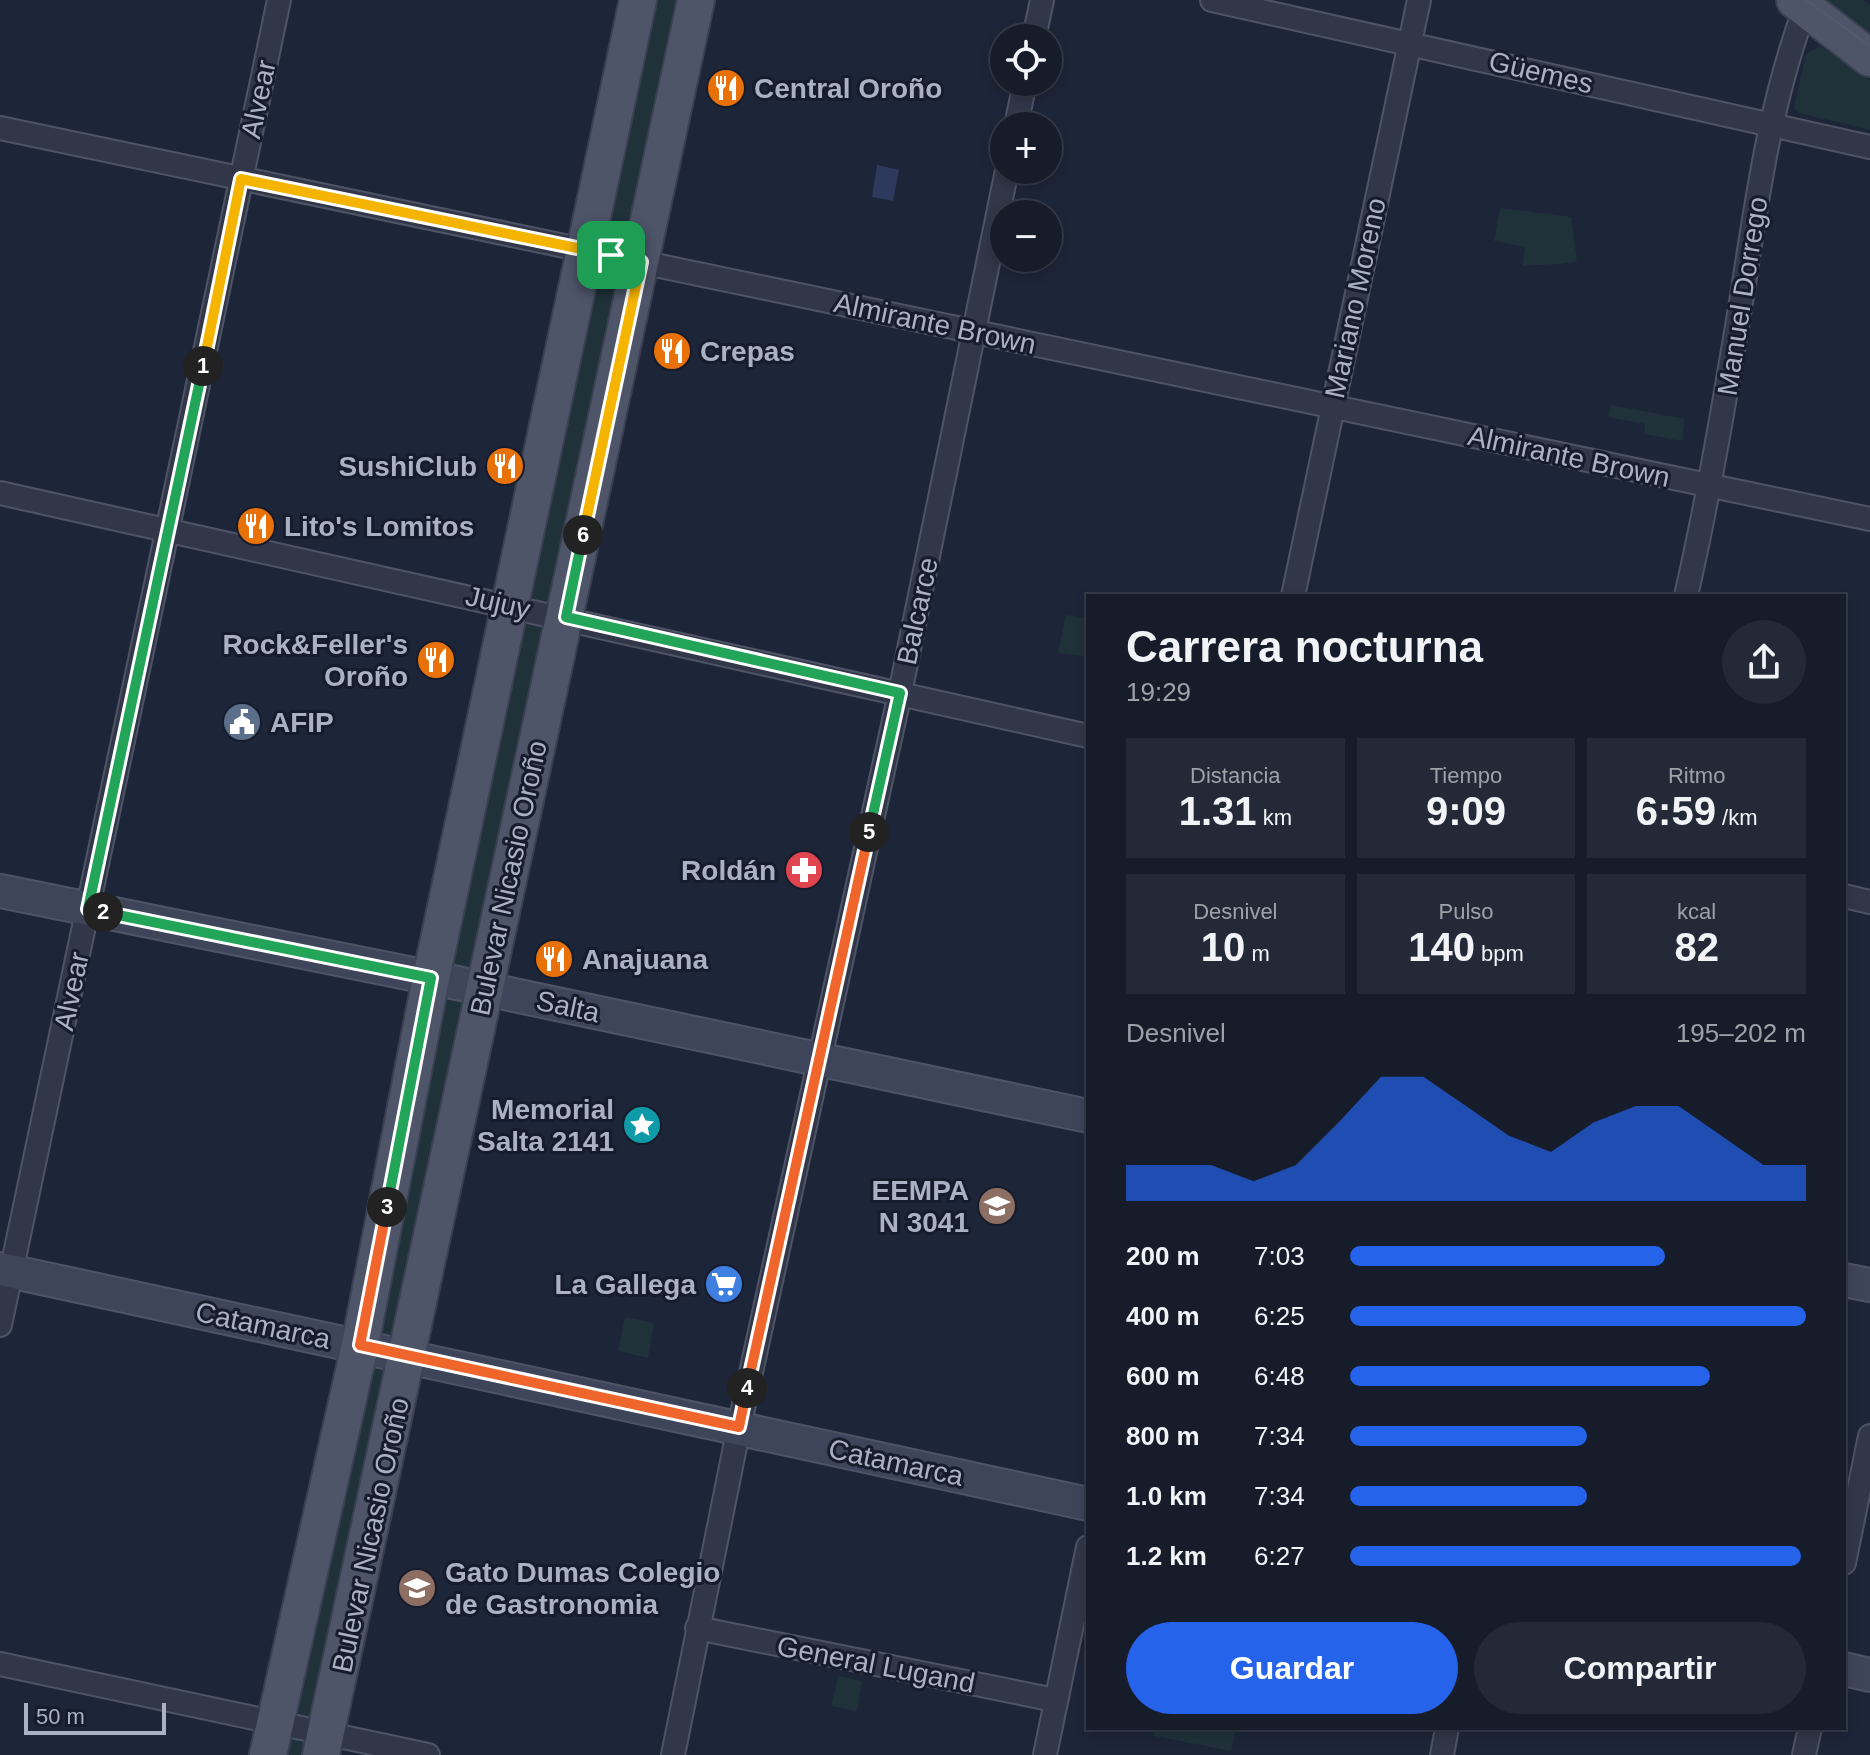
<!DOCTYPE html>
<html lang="es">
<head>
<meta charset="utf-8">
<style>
  :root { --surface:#161c2a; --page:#232936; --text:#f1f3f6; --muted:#9ea1a8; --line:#353a47; --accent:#2563eb }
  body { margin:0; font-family:Arial,sans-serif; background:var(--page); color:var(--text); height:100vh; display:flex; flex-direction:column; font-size:30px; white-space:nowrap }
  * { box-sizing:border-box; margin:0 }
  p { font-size:26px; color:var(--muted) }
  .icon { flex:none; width:44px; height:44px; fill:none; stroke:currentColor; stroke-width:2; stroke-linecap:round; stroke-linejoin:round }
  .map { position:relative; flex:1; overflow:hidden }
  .panel { position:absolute; left:1086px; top:594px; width:760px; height:1136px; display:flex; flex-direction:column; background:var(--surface); border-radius:0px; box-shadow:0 4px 12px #0003,0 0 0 2px var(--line) }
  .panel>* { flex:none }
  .controls { position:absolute; left:990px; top:24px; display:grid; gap:16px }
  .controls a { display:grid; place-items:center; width:72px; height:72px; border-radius:50%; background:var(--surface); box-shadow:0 4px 12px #0003,0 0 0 2px var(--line); font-size:40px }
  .scale { position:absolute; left:24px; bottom:20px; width:142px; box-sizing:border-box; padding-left:8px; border:4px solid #aab1c5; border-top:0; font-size:22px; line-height:28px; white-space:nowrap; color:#aab1c5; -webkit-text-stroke:6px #171c2c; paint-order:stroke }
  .pin { position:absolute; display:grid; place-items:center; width:68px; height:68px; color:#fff; margin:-34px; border-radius:16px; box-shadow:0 4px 12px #0006 }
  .km { position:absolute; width:40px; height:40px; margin:-20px; border-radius:50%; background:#222; color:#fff; font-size:22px; line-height:40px; text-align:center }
  .round { display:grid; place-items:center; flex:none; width:84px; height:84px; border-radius:42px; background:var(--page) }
  .headline { display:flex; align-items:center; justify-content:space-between; height:136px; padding:0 40px }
  h1 { font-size:44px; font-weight:700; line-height:60px }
  .stats { display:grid; grid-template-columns:repeat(3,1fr); gap:12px; height:136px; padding:8px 40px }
  .stats div { display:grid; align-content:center; border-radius:0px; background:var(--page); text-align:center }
  .stats b { font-size:40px; font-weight:700 }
  .stats small { font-size:22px; font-weight:400 }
  .stats p { font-size:22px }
  .chart { height:224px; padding:16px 40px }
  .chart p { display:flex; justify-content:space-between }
  .chart svg { width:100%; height:144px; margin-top:8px; fill:var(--accent); opacity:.7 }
  .cta { display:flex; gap:16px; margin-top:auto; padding:16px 40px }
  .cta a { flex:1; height:92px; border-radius:48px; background:var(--accent); color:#fff; font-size:32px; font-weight:700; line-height:92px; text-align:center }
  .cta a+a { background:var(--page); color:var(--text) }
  ul { padding:0 40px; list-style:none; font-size:26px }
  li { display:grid; grid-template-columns:128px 96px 1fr; align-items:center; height:60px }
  li i { height:20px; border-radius:10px; background:var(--accent) }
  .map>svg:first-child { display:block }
  .green { fill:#1f3239 }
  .water { fill:#2d3a5e }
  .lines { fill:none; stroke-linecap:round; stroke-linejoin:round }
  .street-casing { stroke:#4e5466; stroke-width:26 }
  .secondary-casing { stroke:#4e5466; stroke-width:36 }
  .primary-casing { stroke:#3a4051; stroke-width:40 }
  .street { stroke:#313748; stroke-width:22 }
  .secondary { stroke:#3e455b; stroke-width:32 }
  .primary { stroke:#4e5569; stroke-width:36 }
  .tram { stroke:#525a70; stroke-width:2 }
  .split-1-casing { stroke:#fff; stroke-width:16 }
  .split-2-casing { stroke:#fff; stroke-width:16 }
  .split-3-casing { stroke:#fff; stroke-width:16 }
  .split-4-casing { stroke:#fff; stroke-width:16 }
  .split-5-casing { stroke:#fff; stroke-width:16 }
  .split-6-casing { stroke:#fff; stroke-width:16 }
  .split-7-casing { stroke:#fff; stroke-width:16 }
  .split-1 { stroke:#f5b400; stroke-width:10 }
  .split-2 { stroke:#22a559; stroke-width:10 }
  .split-3 { stroke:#22a559; stroke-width:10 }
  .split-4 { stroke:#f0652b; stroke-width:10 }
  .split-5 { stroke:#f0652b; stroke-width:10 }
  .split-6 { stroke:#22a559; stroke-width:10 }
  .split-7 { stroke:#f5b400; stroke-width:10 }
  .labels { text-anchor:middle; stroke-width:6; stroke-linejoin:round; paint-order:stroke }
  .street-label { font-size:28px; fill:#aab1c5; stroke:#171c2c }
  .poi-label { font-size:28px; font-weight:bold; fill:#aab1c5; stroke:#171c2c; text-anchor:start }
</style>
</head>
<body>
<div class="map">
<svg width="1870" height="1755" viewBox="0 0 1870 1755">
  <rect width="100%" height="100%" fill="#1d2538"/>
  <path class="green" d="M 638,0 L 696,0 L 321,1755 L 268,1755 Z
    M 1828,0 L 1863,0 L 1870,5 L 1870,37 L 1829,8 Z
    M 1820,46 L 1870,80 L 1870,130 L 1799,113 L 1794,107 L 1806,54 Z
    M 1500,208 L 1571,217 L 1577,261 C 1559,266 1541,264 1522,266 L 1525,247 L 1494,241 Z
    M 1611,405 L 1685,419 L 1682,441 L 1644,434 L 1645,424 L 1608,417 Z
    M 1066,615 L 1088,618 L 1088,657 L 1058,653 Z
    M 625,1317 L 654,1323 L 648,1358 L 618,1351 Z
    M 838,1676 L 862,1681 L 857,1711 L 831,1706 Z
    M 1155,1728 L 1236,1728 L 1231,1751 L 1154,1736 Z"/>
  <path class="water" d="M 877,165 L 899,170 L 893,201 L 872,197 Z"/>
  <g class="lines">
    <g class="street-casing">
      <path id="street" d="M 1212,0 L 1870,147
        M 1034,38 L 1042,0
        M 1016,126 L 1025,82
        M 0,128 L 1870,519
        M 0,493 L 1088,736
        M 1293,596 L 1419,0
        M 1686,596 C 1709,495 1726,393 1743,290 C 1758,191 1772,94 1808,0
        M 1844,896 L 1870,902
        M 0,1325 L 279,0
        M 1844,1563 L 1870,1436
        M 697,1628 L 1055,1700
        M 0,1664 L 428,1755
        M 673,1755 L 739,1427 L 900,693 L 1007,170
        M 1045,1755 L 1088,1547
        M 1442,1755 L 1447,1728
        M 1804,1755 L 1810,1728"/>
    </g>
    <g class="secondary-casing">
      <path id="secondary" d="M 0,891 L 457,983 L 1088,1116
        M 0,1269 L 1088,1504
        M 1844,1280 L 1870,1285
        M 1844,1669 L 1870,1675"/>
    </g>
    <g class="primary-casing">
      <path id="primary" d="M 1795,0 L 1870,58
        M 268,1755 L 360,1345 L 431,978 L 638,0
        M 321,1755 L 696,0"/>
    </g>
    <use href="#street" class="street"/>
    <use href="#secondary" class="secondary"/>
    <use href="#primary" class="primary"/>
    <path class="tram" d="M 1806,0 L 1870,46"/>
  </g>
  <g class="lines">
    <g class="split-1-casing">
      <path id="split-1" d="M 203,366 L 241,179 L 611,255"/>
    </g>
    <g class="split-2-casing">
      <path id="split-2" d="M 103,912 L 88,909 L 203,366"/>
    </g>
    <g class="split-3-casing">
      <path id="split-3" d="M 103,912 L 431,978 L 387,1207"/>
    </g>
    <g class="split-4-casing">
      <path id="split-4" d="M 387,1207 L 360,1345 L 739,1427 L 747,1388"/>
    </g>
    <g class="split-5-casing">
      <path id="split-5" d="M 747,1388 L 869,832"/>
    </g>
    <g class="split-6-casing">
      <path id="split-6" d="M 583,535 L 566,617 L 900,693 L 869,832"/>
    </g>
    <g class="split-7-casing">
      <path id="split-7" d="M 583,535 L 641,262 L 611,255"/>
    </g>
    <use href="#split-1" class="split-1"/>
    <use href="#split-2" class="split-2"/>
    <use href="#split-3" class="split-3"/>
    <use href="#split-4" class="split-4"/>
    <use href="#split-5" class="split-5"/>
    <use href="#split-6" class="split-6"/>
    <use href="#split-7" class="split-7"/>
  </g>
  <defs>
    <g id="restaurant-disc" transform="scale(2)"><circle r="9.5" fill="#e8710a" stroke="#171c2c"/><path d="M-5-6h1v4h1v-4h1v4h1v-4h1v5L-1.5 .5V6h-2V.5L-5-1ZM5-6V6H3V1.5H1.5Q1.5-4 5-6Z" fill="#fff"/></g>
    <g id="civic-disc" transform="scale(2)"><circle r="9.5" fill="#5c6f8a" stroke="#171c2c"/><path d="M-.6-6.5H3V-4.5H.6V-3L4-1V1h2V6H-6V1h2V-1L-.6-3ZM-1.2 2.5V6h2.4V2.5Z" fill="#fff"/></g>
    <g id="pharmacy-disc" transform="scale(2)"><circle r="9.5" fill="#e0444e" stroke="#171c2c"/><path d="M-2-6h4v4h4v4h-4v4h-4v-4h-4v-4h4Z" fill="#fff"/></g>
    <g id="sight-disc" transform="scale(2)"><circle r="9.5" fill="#0f9aa8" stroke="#171c2c"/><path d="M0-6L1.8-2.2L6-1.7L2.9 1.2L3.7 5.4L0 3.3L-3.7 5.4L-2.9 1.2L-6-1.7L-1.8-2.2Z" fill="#fff"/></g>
    <g id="school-disc" transform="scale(2)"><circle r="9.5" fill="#8d6e63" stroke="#171c2c"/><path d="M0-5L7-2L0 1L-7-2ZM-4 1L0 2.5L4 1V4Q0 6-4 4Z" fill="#fff"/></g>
    <g id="supermarket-disc" transform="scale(2)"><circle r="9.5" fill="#3f7fe0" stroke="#171c2c"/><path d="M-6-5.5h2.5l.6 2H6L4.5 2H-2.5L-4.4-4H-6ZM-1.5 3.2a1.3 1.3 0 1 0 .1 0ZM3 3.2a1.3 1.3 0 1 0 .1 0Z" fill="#fff"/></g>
  </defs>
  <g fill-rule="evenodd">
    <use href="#restaurant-disc" x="726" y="88"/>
    <use href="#restaurant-disc" x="672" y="351"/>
    <use href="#restaurant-disc" x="505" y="466"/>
    <use href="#restaurant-disc" x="256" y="526"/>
    <use href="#restaurant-disc" x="436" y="660"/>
    <use href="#civic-disc" x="242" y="722"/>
    <use href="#pharmacy-disc" x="804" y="870"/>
    <use href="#restaurant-disc" x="554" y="959"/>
    <use href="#sight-disc" x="642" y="1125"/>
    <use href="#school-disc" x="997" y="1206"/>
    <use href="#supermarket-disc" x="724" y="1284"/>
    <use href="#school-disc" x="417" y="1588"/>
  </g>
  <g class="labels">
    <g class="street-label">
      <text transform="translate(1541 72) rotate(13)" y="10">Güemes</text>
      <text transform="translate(258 99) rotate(-78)" y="10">Alvear</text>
      <text transform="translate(1742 296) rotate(-81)" y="10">Manuel Dorrego</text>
      <text transform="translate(1355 298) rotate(-78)" y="10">Mariano Moreno</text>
      <text transform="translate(935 323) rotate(12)" y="10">Almirante Brown</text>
      <text transform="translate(1569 456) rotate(12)" y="10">Almirante Brown</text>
      <text transform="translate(498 602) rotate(13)" y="10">Jujuy</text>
      <text transform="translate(917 611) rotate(-78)" y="10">Balcarce</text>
      <text transform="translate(508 878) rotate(-78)" y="10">Bulevar Nicasio Oroño</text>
      <text transform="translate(71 991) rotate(-78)" y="10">Alvear</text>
      <text transform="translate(568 1006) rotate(12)" y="10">Salta</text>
      <text transform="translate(263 1325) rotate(12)" y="10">Catamarca</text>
      <text transform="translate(896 1462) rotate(12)" y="10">Catamarca</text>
      <text transform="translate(370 1535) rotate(-78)" y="10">Bulevar Nicasio Oroño</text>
      <text transform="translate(876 1664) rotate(11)" y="10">General Lugand</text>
    </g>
    <g class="poi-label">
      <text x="754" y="98">Central Oroño</text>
      <text x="700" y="361">Crepas</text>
      <text x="477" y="476" text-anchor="end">SushiClub</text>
      <text x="284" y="536">Lito's Lomitos</text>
      <text x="408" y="654" text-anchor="end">Rock&amp;Feller's<tspan x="408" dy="32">Oroño</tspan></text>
      <text x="270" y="732">AFIP</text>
      <text x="776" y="880" text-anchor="end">Roldán</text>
      <text x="582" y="969">Anajuana</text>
      <text x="614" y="1119" text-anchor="end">Memorial<tspan x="614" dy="32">Salta 2141</tspan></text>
      <text x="969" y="1200" text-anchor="end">EEMPA<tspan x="969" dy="32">N 3041</tspan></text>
      <text x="696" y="1294" text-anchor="end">La Gallega</text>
      <text x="445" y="1582">Gato Dumas Colegio<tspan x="445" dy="32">de Gastronomia</tspan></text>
    </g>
  </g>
</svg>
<div class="controls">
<a><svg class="icon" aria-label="locate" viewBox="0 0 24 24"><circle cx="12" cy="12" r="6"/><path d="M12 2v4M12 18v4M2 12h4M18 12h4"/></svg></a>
<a>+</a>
<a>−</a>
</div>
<div class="scale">50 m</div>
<div class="pin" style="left:611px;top:255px;background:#1e9e55"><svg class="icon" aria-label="arrive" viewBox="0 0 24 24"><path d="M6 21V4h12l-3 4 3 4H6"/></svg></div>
<b class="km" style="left:203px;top:366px">1</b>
<b class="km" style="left:103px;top:912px">2</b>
<b class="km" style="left:387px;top:1207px">3</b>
<b class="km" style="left:747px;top:1388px">4</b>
<b class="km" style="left:869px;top:832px">5</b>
<b class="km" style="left:583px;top:535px">6</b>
<section class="panel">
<div class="headline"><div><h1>Carrera nocturna</h1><p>19:29</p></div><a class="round"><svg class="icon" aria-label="share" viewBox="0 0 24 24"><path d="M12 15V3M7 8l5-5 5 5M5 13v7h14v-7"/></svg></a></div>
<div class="stats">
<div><p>Distancia</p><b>1.31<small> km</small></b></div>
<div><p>Tiempo</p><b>9:09</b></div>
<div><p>Ritmo</p><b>6:59<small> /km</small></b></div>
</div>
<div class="stats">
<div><p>Desnivel</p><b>10<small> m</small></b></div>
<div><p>Pulso</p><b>140<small> bpm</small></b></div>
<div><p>kcal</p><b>82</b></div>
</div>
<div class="chart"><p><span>Desnivel</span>195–202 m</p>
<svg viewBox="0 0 160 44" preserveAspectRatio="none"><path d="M0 44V33L10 33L20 33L30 38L40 33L50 20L60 6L70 6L80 15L90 24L100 29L110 20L120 15L130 15L140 24L150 33L160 33V44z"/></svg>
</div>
<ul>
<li><b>200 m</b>7:03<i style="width:69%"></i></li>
<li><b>400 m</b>6:25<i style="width:100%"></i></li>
<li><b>600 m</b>6:48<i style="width:79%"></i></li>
<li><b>800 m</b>7:34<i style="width:52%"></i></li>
<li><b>1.0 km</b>7:34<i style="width:52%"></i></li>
<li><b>1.2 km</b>6:27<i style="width:99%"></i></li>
</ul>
<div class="cta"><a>Guardar</a><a>Compartir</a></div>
</section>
</div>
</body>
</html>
